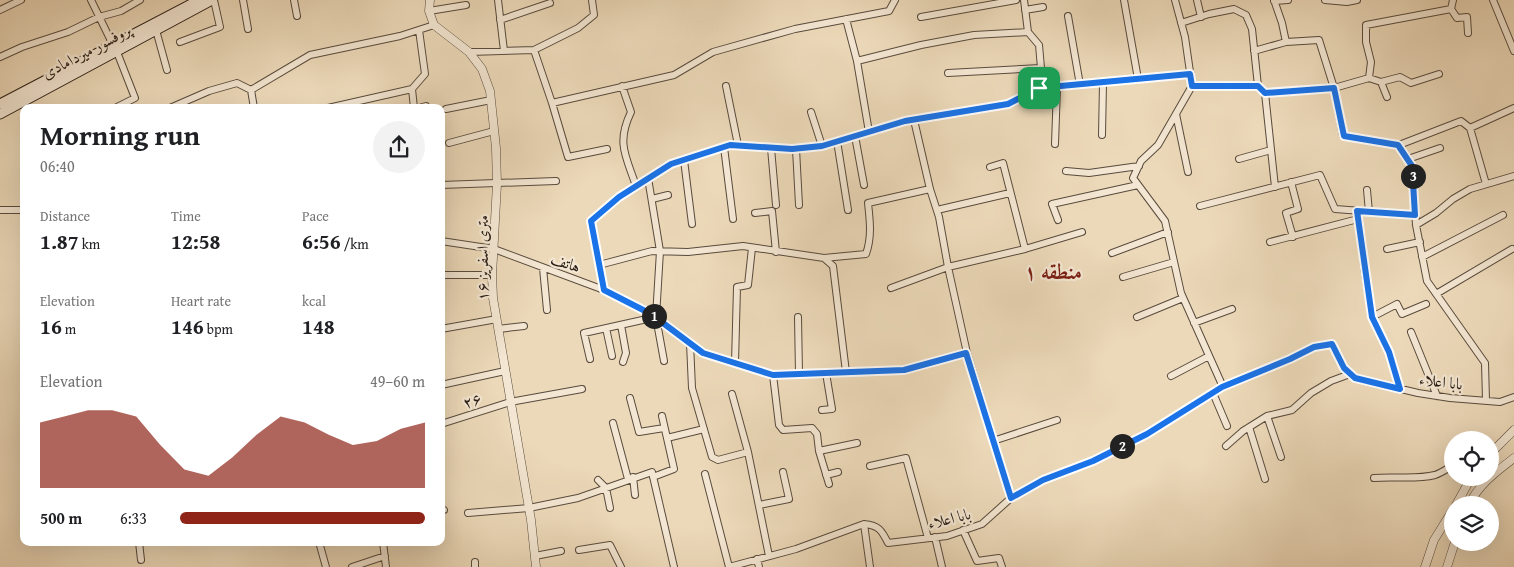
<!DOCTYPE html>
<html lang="en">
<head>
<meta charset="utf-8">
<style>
  :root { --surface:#fff; --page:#f2f2f2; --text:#202124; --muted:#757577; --accent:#8f2418 }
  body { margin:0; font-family:"Gentium Book Plus",Amiri,serif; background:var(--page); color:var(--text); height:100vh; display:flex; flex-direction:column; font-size:19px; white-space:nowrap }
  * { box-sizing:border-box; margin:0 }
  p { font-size:16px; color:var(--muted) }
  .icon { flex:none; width:28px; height:28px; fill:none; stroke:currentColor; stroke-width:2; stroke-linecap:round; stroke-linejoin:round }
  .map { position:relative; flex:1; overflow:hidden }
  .side { position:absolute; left:20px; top:104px; width:425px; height:442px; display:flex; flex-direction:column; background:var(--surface); border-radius:10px; box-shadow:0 5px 20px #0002 }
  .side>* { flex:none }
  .buttons { position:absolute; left:1444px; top:431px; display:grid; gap:10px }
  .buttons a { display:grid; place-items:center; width:55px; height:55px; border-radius:50%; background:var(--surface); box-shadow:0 5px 20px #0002; font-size:25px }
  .pin { position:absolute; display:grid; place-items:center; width:42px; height:42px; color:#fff; margin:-21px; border-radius:10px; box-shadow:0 2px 8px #0006 }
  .km { position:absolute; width:25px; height:25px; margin:-12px; border-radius:50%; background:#222; color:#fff; font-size:14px; line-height:25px; text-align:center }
  .round { display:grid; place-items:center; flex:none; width:52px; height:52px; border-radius:26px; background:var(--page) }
  .headline { display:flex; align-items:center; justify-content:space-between; height:85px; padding:0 20px }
  h1 { font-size:28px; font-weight:600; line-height:38px }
  .metrics { display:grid; grid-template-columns:repeat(3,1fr); gap:8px; height:85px; padding:5px 20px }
  .metrics div { display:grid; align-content:center }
  .metrics b { font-size:21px; font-weight:600 }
  .metrics small { font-size:14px; font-weight:400 }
  .metrics p { font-size:14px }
  .chart { height:140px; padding:10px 20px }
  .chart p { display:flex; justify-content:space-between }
  .chart svg { width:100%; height:90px; margin-top:5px; fill:var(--accent); opacity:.7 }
  ul { padding:0 20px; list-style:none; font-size:16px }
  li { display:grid; grid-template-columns:80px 60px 1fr; align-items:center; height:38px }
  li i { height:12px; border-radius:6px; background:var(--accent) }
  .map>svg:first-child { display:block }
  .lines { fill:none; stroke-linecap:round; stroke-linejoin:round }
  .minor-casing { stroke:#594b3d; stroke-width:8 }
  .tertiary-casing { stroke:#594b3d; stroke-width:9 }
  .secondary-casing { stroke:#281c14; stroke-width:11 }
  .minor { stroke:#f3e6d2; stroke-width:6 }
  .tertiary { stroke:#f3e6d2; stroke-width:8 }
  .secondary { stroke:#f3e6d2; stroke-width:9 }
  .route-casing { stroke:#fff; stroke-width:10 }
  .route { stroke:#1a73e8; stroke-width:6 }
  .labels { text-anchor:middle; stroke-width:4.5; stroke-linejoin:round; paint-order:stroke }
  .street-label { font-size:16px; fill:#281c14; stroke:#f3e6d2 }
  .district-label { font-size:21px; font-weight:bold; fill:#7a1f14; stroke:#f3e6d2 }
</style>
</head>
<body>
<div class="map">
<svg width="1514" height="567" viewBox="0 0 1514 567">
  <rect width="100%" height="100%" fill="#ecd9b9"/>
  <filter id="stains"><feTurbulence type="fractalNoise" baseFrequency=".004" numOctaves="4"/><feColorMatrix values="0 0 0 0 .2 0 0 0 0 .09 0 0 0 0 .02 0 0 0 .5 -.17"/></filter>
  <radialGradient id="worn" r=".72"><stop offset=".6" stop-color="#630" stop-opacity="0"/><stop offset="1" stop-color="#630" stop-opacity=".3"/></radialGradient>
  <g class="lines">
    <g class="minor-casing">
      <path id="minor" d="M 91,0 L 113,45
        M 243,0 L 248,29
        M 294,0 L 297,16
        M 498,0 L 504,51
        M 1024,0 L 1028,32 L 1039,45 L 1041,68 L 1039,88
        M 1124,0 L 1138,79
        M 1175,0 L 1185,37 L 1192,86
        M 1197,0 L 1201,17
        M 1274,0 L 1282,23 L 1286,42 L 1319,40 L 1334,88 L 1369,78 L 1371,62 L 1366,42 L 1366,25 L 1451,9 L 1453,0
        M 1325,0 L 1347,2 L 1357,0
        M 1493,0 L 1514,51
        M 1274,1 L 1288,0
        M 1451,9 L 1457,18 L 1467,17 L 1468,33
        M 0,10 L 21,0
        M 1025,10 L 1043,7
        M 429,11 L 466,5
        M 1068,16 L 1080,85
        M 921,17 L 1016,0
        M 846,19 L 857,61 L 869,132
        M 500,20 L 550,3
        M 1181,23 L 1209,14 L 1234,9 L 1246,15 L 1252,29 L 1258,86
        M 156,30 L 167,70
        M 180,42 L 220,27 L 214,0
        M 534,50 L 578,28 L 594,15 L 592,0
        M 1254,51 L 1286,42
        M 469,52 L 534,50 L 552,103 L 674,75 L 713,52 L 795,29 L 889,11 L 895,0
        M 0,57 L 22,47 L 68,32 L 99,17 L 121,11 L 140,0
        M 857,61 L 921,45 L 974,35 L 1028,32
        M 948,73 L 1041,68
        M 1369,78 L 1381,82 L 1400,77 L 1411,83 L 1439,74
        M 1381,82 L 1387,97
        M 622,86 L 631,112 C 616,143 626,156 636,186
        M 726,86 L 738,145
        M 412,89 L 425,74 L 419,30
        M 1265,93 L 1275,187
        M 552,103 L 568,157 L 607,149
        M 115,108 L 135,98 L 117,52
        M 170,108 L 209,91 L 237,83 L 251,90
        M 254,108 L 251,90 L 310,55 L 400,36 L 434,25
        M 328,108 L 412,89 L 414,108
        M 419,108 L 426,106
        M 446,109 L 491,100
        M 811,112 L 822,146
        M 1176,114 L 1188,172
        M 914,120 L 930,189 L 939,217 L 948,267 L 967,353 L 1011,498
        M 1470,128 L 1486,184
        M 1102,135 L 1103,83
        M 855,136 L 864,185
        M 837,141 L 848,210
        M 449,143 L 494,131
        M 1055,144 L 1057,87
        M 1399,145 L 1412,166 L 1416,225 L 1427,281 L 1485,363 L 1486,400
        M 724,147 L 733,219
        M 771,148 L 776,205
        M 796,149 L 799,205
        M 1239,159 L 1271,150
        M 1408,159 L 1440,148
        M 684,160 L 692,224
        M 990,167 L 1003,163 L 1025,249
        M 1066,171 L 1089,173 L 1139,166
        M 648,178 L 660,251 L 656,317 L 664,361
        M 1291,182 L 1298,209 L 1286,213 L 1293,237
        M 441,185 L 556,181
        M 1367,190 L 1369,212
        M 652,199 L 668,195
        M 1200,206 L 1320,175 L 1335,209 L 1415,215
        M 0,210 L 24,210
        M 937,210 L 1010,193
        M 1357,211 L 1363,250 L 1364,267 L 1372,317 L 1389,352 L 1400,389
        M 755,213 L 772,211 L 776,252
        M 1058,220 L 1052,204 L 1138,185
        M 1416,225 L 1436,213 L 1453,199 L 1470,189 L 1514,176
        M 441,241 L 494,249 L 604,290 L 651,314 L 703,353 L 773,375 L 904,370 L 967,353
        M 1270,242 L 1358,219
        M 1387,249 L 1420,242
        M 1112,253 L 1168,232
        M 1422,257 L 1503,215
        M 824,258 L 866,254 C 872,237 870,221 868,203 L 930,189
        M 599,265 L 652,251 L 688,252 L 743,246 L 824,258 L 833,266 L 846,372
        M 543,268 L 547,310
        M 441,275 L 492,275
        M 1123,277 L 1174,262
        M 891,288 L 948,267 L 1025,249 L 1082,232
        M 604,290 L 591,221 L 619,197 L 671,164 L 730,145 L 792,149 L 822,146 L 905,121 L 1009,104 L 1039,88 L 1191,74
        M 1436,294 L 1512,249
        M 798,317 L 799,374
        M 1137,317 L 1183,298
        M 1372,317 L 1397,304 L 1402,314 L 1426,304
        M 1194,323 L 1232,309
        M 621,325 L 626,353 L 623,362
        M 606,328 L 612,356
        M 441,329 L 497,319
        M 498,329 L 524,326
        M 1411,332 L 1437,396
        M 690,343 L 692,388 L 712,457 L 718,460 L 748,452
        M 590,359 L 584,333 L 656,317
        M 735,363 L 737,287 L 748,285 L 752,248
        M 773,375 L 779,425 L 783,430 L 812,428 L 817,434 L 819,451 L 829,484
        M 1171,376 L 1209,356
        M 441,385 L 505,371
        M 1223,387 L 1181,293 L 1165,221 L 1133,178 L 1141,161 L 1158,145 L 1192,86 L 1258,86 L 1265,93 L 1334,88 L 1343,136 L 1399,145 L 1461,121 L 1470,128 L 1514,108
        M 1213,393 L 1227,426
        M 732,394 L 748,452 L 769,556
        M 630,398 L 639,432 L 664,428
        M 822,410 L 832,409 L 826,373
        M 1267,416 L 1281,457
        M 613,423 L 628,479
        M 441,424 L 510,402 L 582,389
        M 1249,427 L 1265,479
        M 667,438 L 704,429
        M 993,441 L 1057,420
        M 1226,446 L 1243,431 L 1267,416 L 1292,410 L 1311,393 L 1331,381 L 1350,374
        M 819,451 L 857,443
        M 870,466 L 906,458 L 928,538
        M 705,474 L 729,567
        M 826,475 L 838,472
        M 633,477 L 635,495
        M 653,477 L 674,469 L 662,416
        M 1374,478 C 1395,476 1415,480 1435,475 C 1441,473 1447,469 1452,466
        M 598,480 L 606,488 L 610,508
        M 759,505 L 789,499 L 783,472
        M 441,511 L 444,510
        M 468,513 L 529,508 L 578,498 L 652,472 L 674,567
        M 864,524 L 870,567
        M 963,530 L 977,561 L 999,558 L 1002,567
        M 935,537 L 942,567
        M 139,542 L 141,560
        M 319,542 L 326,567
        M 383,542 L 386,567
        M 579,550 L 610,545 L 621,567
        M 535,556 L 561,551
        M 757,559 L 759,567
        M 475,562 L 475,567
        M 352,567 L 385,556
        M 729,567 L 796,549 L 864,524 C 879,525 882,531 888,543 L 947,536 L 982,524 L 1011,498 L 1043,480 L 1093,461 L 1147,434 L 1223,387 L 1290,359 L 1315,347 L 1332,344 L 1344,368 L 1355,378 L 1418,393 L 1450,398 L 1500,402 L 1514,397"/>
    </g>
    <g class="tertiary-casing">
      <path id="tertiary" d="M 430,0 L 429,11 L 434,25 L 469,52 L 482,69 L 490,91 L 496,148 L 497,184 L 492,275 L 493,298 L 531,520 L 536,567
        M 1490,454 L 1514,430
        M 1456,505 L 1471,478
        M 1469,505 C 1478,485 1497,471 1514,458
        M 1425,567 L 1434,540 L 1452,511
        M 1447,567 L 1455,542"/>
    </g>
    <g class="secondary-casing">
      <path id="secondary" d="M 0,104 L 199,0
        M 0,114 L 212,0"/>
    </g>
    <use href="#minor" class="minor"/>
    <use href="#tertiary" class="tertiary"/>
    <use href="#secondary" class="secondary"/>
  </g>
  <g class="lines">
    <g class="route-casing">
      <path id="route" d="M 1190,74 L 1192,86 L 1258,86 L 1265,93 L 1334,88 L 1344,136 L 1398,145 L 1412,166 L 1415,215 L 1357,211 L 1372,317 L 1389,352 L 1400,389 L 1355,378 L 1344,368 L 1332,344 L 1314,347 L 1290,359 L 1222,387 L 1147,434 L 1093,461 L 1043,480 L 1011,498 L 966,353 L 904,370 L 773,375 L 703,353 L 651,314 L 604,290 L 591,221 L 619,197 L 671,164 L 730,145 L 792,149 L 822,146 L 905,121 L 1008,104 L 1039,88 Z"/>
    </g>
    <use href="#route" class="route"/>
  </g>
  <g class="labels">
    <g class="street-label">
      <text transform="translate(86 51) rotate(-28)" y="6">پروفسور میردامادی</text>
      <text transform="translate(482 258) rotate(-90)" y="6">۱۶ متری اسفریز</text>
      <text transform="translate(566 262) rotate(20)" y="6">هاتف</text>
      <text transform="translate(1441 381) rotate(7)" y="6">بابا اعلاء</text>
      <text transform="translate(472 400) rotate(-18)" y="6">۲۶</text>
      <text transform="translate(949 518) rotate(-14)" y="6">بابا اعلاء</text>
    </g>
    <g class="district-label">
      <text x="1053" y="279">منطقه ۱</text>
    </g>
  </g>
  <rect width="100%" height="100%" filter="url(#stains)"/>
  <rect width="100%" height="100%" fill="url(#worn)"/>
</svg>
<div class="buttons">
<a><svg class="icon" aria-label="locate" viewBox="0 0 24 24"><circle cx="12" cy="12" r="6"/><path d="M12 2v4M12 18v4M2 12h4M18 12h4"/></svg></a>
<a><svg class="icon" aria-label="layers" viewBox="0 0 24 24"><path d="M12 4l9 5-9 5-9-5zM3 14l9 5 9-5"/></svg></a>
</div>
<div class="pin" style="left:1039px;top:88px;background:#1e9e55"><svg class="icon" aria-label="arrive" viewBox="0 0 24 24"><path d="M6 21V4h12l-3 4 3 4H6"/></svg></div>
<b class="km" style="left:654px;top:316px">1</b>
<b class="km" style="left:1122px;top:446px">2</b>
<b class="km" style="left:1413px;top:176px">3</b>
<section class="side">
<div class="headline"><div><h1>Morning run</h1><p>06:40</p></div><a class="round"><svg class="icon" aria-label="share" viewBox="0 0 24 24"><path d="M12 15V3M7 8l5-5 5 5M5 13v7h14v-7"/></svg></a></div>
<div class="metrics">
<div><p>Distance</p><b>1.87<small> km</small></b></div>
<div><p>Time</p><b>12:58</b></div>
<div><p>Pace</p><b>6:56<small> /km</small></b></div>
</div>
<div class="metrics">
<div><p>Elevation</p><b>16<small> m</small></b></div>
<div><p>Heart rate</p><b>146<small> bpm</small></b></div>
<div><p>kcal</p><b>148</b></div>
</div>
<div class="chart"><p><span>Elevation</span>49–60 m</p>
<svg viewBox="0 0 160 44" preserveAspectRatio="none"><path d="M0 44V12L10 9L20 6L30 6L40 9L50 23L60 35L70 38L80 29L90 18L100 9L110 12L120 18L130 23L140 21L150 15L160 12V44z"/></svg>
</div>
<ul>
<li><b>500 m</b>6:33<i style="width:100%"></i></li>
</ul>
</section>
</div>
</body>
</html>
